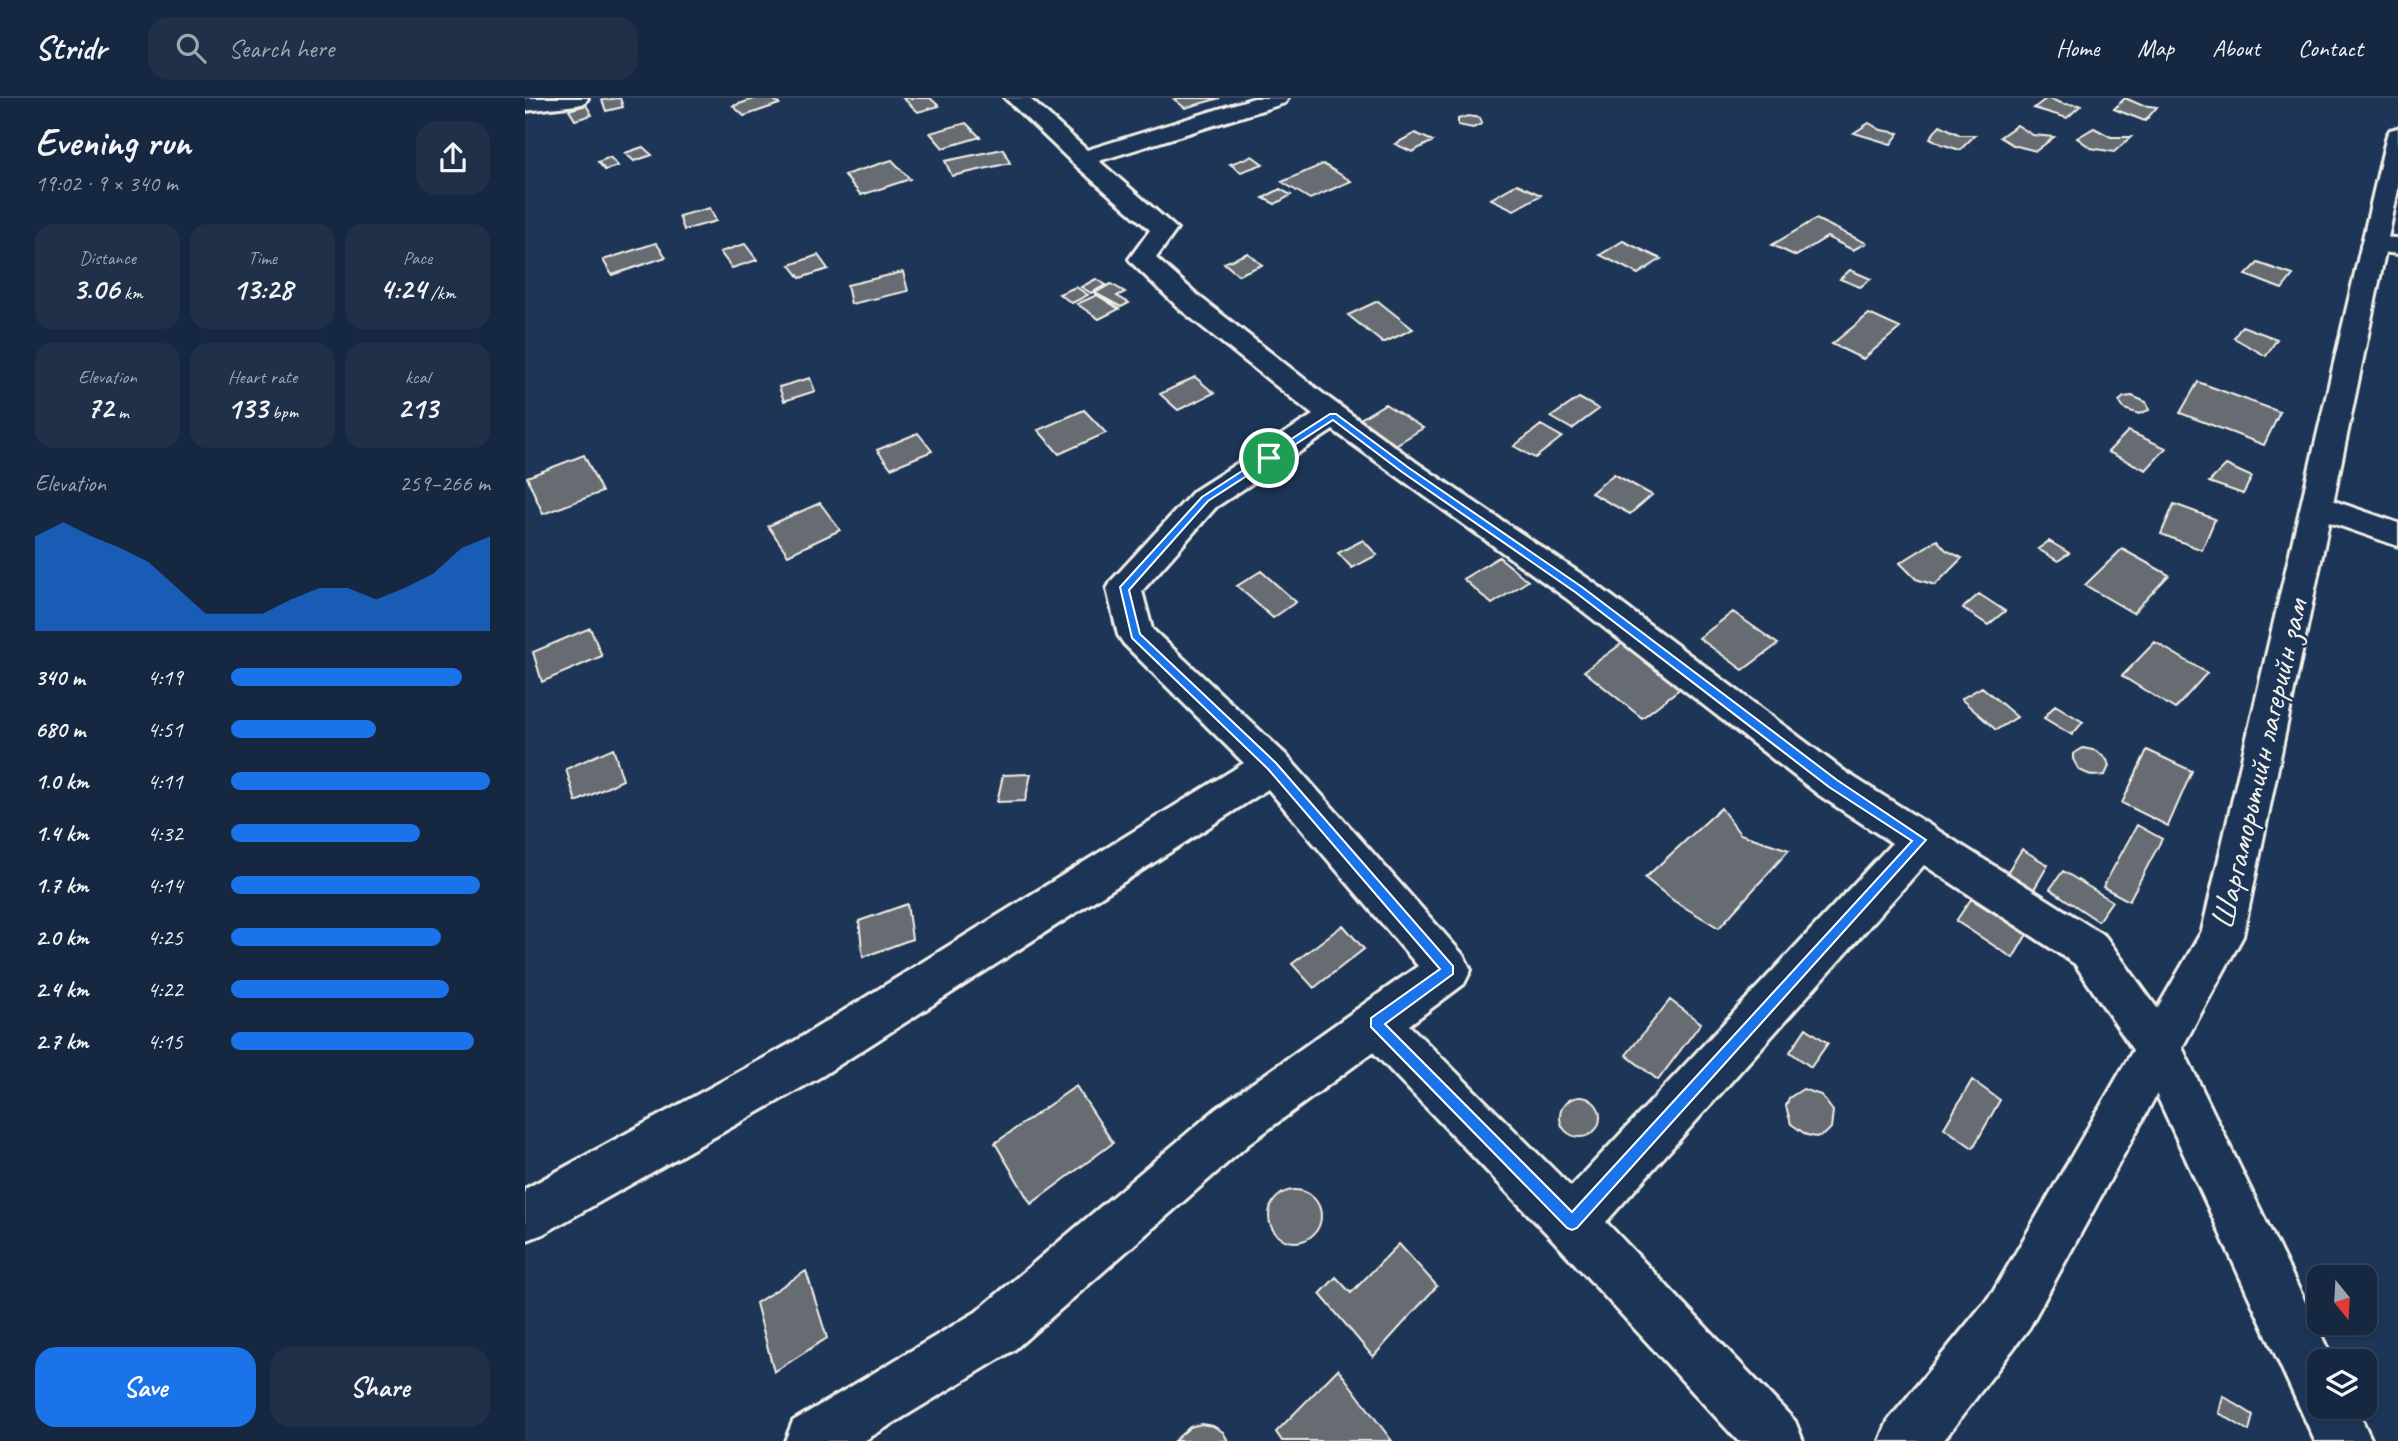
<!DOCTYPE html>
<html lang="en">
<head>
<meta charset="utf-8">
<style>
  :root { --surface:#162841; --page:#1f3048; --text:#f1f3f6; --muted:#9ea6b1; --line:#35445a; --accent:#1a73e8 }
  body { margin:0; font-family:Caveat,sans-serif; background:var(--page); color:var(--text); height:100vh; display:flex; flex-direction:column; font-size:26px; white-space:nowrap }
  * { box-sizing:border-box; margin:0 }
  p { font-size:23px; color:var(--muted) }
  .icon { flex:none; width:38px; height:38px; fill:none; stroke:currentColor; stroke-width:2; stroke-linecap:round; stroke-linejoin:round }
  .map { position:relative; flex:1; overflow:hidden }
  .drawer { display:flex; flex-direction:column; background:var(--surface); width:525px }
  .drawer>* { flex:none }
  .needle { width:46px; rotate:162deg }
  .tools { position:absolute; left:1782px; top:1167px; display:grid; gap:14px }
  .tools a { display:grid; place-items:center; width:70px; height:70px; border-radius:14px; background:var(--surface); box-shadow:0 2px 5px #0004,0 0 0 2px var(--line); font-size:35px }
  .pin { position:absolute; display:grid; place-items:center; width:60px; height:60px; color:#fff; margin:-30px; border:4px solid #fff; border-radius:50%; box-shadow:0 2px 7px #0007 }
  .round { display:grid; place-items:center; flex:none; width:74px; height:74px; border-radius:21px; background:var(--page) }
  .overview { display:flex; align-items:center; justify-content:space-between; height:119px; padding:0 35px }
  h1 { font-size:38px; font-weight:600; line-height:52px }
  .metrics { display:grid; grid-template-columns:repeat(3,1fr); gap:10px; height:119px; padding:7px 35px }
  .metrics div { display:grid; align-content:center; border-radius:18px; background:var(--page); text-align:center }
  .metrics b { font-size:30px; font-weight:600 }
  .metrics small { font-size:19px; font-weight:400 }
  .metrics p { font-size:19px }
  .chart { height:196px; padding:14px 35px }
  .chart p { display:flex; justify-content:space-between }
  .chart svg { width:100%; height:126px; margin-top:7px; fill:var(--accent); opacity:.7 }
  .cta { display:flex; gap:14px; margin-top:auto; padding:14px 35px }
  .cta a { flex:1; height:80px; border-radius:21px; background:var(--accent); color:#fff; font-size:28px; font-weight:600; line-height:80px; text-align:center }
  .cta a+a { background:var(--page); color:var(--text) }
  ul { padding:0 35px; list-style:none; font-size:23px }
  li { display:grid; grid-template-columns:112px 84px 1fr; align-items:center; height:52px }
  li i { height:18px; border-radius:9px; background:var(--accent) }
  header { display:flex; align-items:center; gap:42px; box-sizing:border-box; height:98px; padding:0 35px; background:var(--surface); border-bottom:2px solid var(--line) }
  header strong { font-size:33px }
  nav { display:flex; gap:38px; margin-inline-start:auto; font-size:24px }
  .search { width:490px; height:63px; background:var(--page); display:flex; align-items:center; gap:18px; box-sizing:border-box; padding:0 24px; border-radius:21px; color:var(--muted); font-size:26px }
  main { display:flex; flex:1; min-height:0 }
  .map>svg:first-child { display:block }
  .building { fill:#666c72; stroke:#f4f1e8; stroke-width:2 }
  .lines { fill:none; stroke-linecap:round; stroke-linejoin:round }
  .minor-casing { stroke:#f4f1e8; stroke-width:6 }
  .tertiary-casing { stroke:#f4f1e8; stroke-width:6 }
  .minor { fill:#1d3557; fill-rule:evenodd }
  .tertiary { fill:#1d3557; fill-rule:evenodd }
  .route { fill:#1a73e8; stroke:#fff; stroke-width:2; fill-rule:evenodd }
  .labels { text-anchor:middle; stroke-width:5; stroke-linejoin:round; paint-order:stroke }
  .street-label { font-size:33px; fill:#f4f1e8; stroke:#1d3557 }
</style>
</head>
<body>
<header>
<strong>Stridr</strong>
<div class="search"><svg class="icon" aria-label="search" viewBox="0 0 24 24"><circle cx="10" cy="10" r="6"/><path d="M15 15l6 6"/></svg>Search here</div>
<nav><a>Home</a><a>Map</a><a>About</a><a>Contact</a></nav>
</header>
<main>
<section class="drawer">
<div class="overview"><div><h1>Evening run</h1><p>19:02 · 9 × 340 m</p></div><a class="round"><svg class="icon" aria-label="share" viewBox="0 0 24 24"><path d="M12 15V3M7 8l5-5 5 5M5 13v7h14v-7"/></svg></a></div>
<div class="metrics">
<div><p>Distance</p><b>3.06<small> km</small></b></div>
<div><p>Time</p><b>13:28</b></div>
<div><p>Pace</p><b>4:24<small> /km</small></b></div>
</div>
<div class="metrics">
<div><p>Elevation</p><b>72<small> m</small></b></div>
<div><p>Heart rate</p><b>133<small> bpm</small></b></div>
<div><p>kcal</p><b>213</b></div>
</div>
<div class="chart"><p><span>Elevation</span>259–266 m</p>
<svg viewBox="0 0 160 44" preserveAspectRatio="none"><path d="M0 44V11L10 6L20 11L30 15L40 20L50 29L60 38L70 38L80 38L90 33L100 29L110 29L120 33L130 29L140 24L150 15L160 11V44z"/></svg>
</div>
<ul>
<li><b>340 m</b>4:19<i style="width:89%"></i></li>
<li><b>680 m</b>4:51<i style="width:56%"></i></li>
<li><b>1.0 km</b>4:11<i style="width:100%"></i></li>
<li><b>1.4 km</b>4:32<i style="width:73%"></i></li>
<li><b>1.7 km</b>4:14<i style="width:96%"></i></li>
<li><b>2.0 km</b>4:25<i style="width:81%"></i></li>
<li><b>2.4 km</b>4:22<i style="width:84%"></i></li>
<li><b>2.7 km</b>4:15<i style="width:94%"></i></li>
</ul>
<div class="cta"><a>Save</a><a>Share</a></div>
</section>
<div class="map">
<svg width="1873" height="1343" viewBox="0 0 1873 1343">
  <rect width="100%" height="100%" fill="#1d3557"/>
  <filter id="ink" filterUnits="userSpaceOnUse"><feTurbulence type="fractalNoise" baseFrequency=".0143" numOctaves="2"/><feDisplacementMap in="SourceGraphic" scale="14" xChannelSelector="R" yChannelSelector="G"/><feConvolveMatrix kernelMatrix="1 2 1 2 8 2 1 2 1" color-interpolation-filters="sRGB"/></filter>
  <g filter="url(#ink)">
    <path class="building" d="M 95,0 L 98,9 L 81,13 L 77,2 Z
      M 232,0 L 247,0 L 254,6 L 219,18 L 208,8 Z
      M 378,0 L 405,0 L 414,8 L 393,14 Z
      M 654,0 L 695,0 L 660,10 L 649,1 Z
      M 1522,0 L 1539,6 L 1556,7 L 1542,20 L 1509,10 Z
      M 1600,0 L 1616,7 L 1632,9 L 1620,23 L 1589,11 Z
      M 61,7 L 67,17 L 50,22 L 44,12 Z
      M 943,18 L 955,20 L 957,26 L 948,30 L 933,27 L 933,21 Z
      M 441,25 L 455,39 L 418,50 L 405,35 Z
      M 1344,25 L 1356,32 L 1374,35 L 1366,46 L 1329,35 Z
      M 1415,27 L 1435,37 L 1450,37 L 1435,52 L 1416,46 L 1405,40 Z
      M 1492,27 L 1508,37 L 1529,39 L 1511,53 L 1488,47 L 1475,39 Z
      M 1569,30 L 1586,39 L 1606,39 L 1589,54 L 1566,50 L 1552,40 Z
      M 890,35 L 908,43 L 887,54 L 870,46 Z
      M 118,49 L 127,57 L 109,63 L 100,55 Z
      M 478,51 L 485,65 L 427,78 L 420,63 Z
      M 727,58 L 738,66 L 716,74 L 705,66 Z
      M 85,59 L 93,68 L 80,72 L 73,64 Z
      M 367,62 L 385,81 L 336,97 L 319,77 Z
      M 798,66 L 826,83 L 785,101 L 757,84 Z
      M 992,86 L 1016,97 L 989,112 L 966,101 Z
      M 755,91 L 766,97 L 750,106 L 738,100 Z
      M 185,110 L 191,123 L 159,132 L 154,118 Z
      M 1291,121 L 1341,145 L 1328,152 L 1302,139 L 1271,158 L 1247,147 Z
      M 1098,143 L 1136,161 L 1113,176 L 1075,157 Z
      M 131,145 L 141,159 L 87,177 L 78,162 Z
      M 220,146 L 232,162 L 207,170 L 195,154 Z
      M 723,155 L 737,167 L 713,177 L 699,165 Z
      M 293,157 L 303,171 L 275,180 L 265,167 Z
      M 1733,165 L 1768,177 L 1757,191 L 1721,177 Z
      M 1325,172 L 1346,181 L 1335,189 L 1315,181 Z
      M 378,174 L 383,193 L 326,206 L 322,187 Z
      M 571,181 L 581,187 L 566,195 L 556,189 Z
      M 586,186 L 600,194 L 592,198 L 604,205 L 596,209 L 570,195 Z
      M 551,189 L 563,197 L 547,205 L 534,196 Z
      M 572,197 L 594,211 L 574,221 L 552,206 Z
      M 853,203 L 888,231 L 858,245 L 823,217 Z
      M 1344,216 L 1375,230 L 1338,261 L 1307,246 Z
      M 1717,228 L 1752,241 L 1741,258 L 1709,240 Z
      M 670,279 L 689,295 L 653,312 L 635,296 Z
      M 285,280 L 290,293 L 259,303 L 254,289 Z
      M 1673,284 L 1755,314 L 1739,347 L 1655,315 Z
      M 1607,298 L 1621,304 L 1624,312 L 1614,316 L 1599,311 L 1594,303 L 1599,299 Z
      M 1054,300 L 1074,311 L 1047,331 L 1026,319 Z
      M 860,306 L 898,330 L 864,351 L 827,326 Z
      M 559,312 L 581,335 L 534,356 L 513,332 Z
      M 1016,327 L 1037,339 L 1010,360 L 989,348 Z
      M 1603,333 L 1641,350 L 1621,372 L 1583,354 Z
      M 393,335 L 407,353 L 366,370 L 352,352 Z
      M 59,357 L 77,394 L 18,416 L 2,379 Z
      M 1701,367 L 1727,379 L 1718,396 L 1684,384 Z
      M 1089,376 L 1127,397 L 1105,416 L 1066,395 Z
      M 295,405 L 315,432 L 263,457 L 243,428 Z
      M 1649,406 L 1690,421 L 1677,452 L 1636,436 Z
      M 838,442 L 852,457 L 827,470 L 813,455 Z
      M 1412,442 L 1421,452 L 1437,460 L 1410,487 L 1391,481 L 1375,465 Z
      M 1524,443 L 1544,455 L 1533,463 L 1513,451 Z
      M 1597,451 L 1644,477 L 1608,515 L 1560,487 Z
      M 974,459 L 1003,483 L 967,506 L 938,481 Z
      M 736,473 L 771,504 L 748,520 L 712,488 Z
      M 1454,496 L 1480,513 L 1463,527 L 1438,510 Z
      M 1208,514 L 1253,546 L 1218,572 L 1174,540 Z
      M 65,530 L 77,558 L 17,584 L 8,554 Z
      M 1099,544 L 1157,589 L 1117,620 L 1059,573 Z
      M 1630,544 L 1682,575 L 1650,611 L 1597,578 Z
      M 1457,589 L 1492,619 L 1471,632 L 1436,601 Z
      M 1530,607 L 1558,624 L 1547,637 L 1519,620 Z
      M 88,650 L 98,682 L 51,704 L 41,671 Z
      M 1558,650 L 1572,653 L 1582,662 L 1584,668 L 1580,677 L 1568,678 L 1554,672 L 1548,661 L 1548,656 Z
      M 1622,652 L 1667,673 L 1643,728 L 1597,705 Z
      M 506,676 L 500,703 L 472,704 L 478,677 Z
      M 1196,710 L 1215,736 L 1264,752 L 1194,830 L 1149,803 L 1120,780 Z
      M 1612,727 L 1637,741 L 1604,803 L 1578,789 Z
      M 1497,751 L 1523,767 L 1505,798 L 1478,781 Z
      M 1538,773 L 1587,803 L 1573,823 L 1525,791 Z
      M 1446,801 L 1502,836 L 1488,860 L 1431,823 Z
      M 382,806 L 387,841 L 338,859 L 334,823 Z
      M 818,827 L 839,851 L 789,890 L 767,866 Z
      M 1145,902 L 1176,925 L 1133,982 L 1101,957 Z
      M 1281,930 L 1303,945 L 1286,969 L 1265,954 Z
      M 1447,982 L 1475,1002 L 1448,1050 L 1419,1030 Z
      M 551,988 L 588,1045 L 506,1106 L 470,1045 Z
      M 1278,991 L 1296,997 L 1308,1013 L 1306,1030 L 1300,1036 L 1291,1039 L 1282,1037 L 1266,1026 L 1261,1008 L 1264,1000 Z
      M1035 1019a20 20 0 1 1 40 0a20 20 0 1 1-40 0Z
      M744 1118a26 26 0 1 1 52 0a26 26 0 1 1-52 0Z
      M 874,1146 L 912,1188 L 848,1259 L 795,1196 L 811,1179 L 826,1195 Z
      M 281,1173 L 302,1240 L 249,1274 L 231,1205 Z
      M 813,1271 L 867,1343 L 757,1343 L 751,1334 Z
      M 1698,1298 L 1728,1317 L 1724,1333 L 1694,1315 Z
      M 676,1326 L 688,1328 L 698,1334 L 703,1343 L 649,1343 L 665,1329 Z"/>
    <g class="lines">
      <g class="minor-casing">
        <path id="minor" d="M 0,0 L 63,0 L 60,5 L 52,7 L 0,13 Z
          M 480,0 L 504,0 L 562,52 L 729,0 L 763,0 L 760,5 L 574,63 L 652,131 L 631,160 L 676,200 L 801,298 L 892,365 L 1065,482 L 1322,675 L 1580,838 L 1650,935 L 1809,1264 L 1794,1264 L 1794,1309 L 1831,1309 L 1847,1343 L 1790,1343 L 1618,967 L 1550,866 L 1399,767 L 1081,1124 L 1270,1323 L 1278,1343 L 1213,1343 L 1029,1143 L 848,954 L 725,1045 L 489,1252 L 339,1343 L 260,1343 L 268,1323 L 451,1214 L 691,1011 L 893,868 L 743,691 L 297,978 L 18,1136 L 0,1143 L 0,1091 L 265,946 L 719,665 L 599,546 L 593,537 L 582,491 L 587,482 L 669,393 L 788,317 L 656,212 L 608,166 L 604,161 L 625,132 L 549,66 ZM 808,332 L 1041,500 L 1294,697 L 1367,745 L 1046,1089 L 884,927 L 939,886 L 946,872 L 939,858 L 761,657 L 627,531 L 617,493 L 691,409 Z
          M 1849,139 L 1873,140 L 1873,156 L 1840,152 L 1836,147 L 1840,142 Z
          M 1792,397 L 1873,425 L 1873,448 L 1781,416 L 1776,408 L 1781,400 Z"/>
      </g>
      <g class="tertiary-casing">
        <path id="tertiary" d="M 1873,30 L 1873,92 L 1718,838 L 1504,1230 L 1418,1343 L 1355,1343 L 1363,1323 L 1468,1194 L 1677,833 L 1862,37 L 1865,32 Z"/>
      </g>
      <use href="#minor" class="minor"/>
      <use href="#tertiary" class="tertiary"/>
    </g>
  </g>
  <path class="route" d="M 805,316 L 811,316 L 884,370 L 1057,489 L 1312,682 L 1401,742 L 1052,1130 L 1047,1132 L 1042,1130 L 846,929 L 846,920 L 915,871 L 743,671 L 607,540 L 595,489 L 677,399 ZM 808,322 L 877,374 L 1050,494 L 1304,689 L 1387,743 L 1047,1114 L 860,926 L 928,876 L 928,868 L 751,665 L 615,536 L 604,492 L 683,403 Z"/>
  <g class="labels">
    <g class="street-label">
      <text transform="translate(1733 666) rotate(-77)" y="12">Шаргаморьтийн лагерийн зам</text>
    </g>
  </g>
</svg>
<div class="tools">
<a><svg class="needle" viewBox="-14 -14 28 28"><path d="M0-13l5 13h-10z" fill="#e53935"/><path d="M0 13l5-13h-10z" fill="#9ea6b1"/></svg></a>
<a><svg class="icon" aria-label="layers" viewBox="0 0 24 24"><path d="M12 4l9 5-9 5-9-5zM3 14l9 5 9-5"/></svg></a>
</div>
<div class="pin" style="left:744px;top:360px;background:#1e9e55"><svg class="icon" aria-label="arrive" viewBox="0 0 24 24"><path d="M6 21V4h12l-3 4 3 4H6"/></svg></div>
</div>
</main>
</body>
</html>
